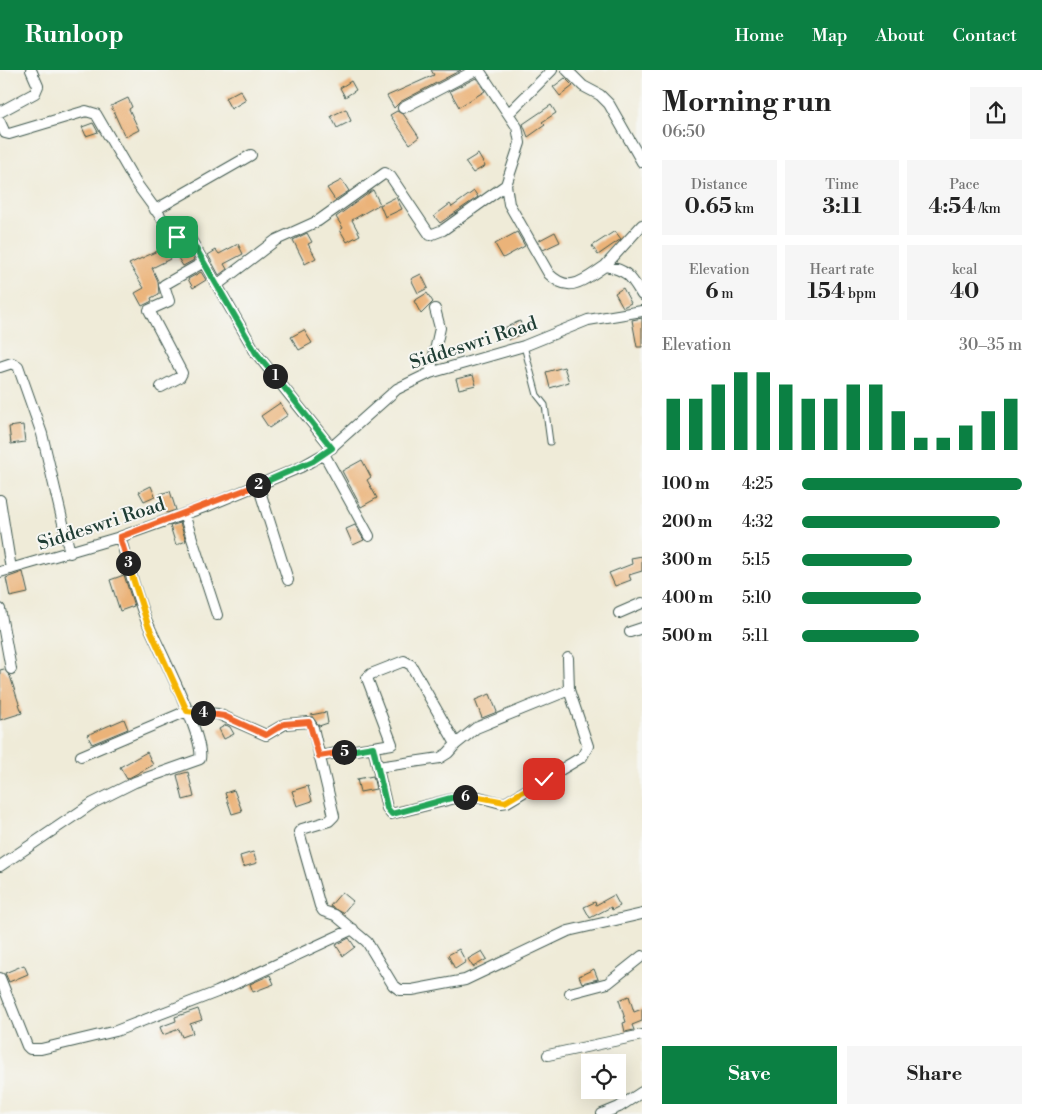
<!DOCTYPE html>
<html lang="en">
<head>
<meta charset="utf-8">
<style>
  :root { --surface:#fff; --page:#f6f6f6; --text:#222; --muted:#767676; --accent:#0b8043 }
  body { margin:0; font-family:"Libre Bodoni",serif; background:var(--page); color:var(--text); height:100vh; display:flex; flex-direction:column; font-size:19px; white-space:nowrap }
  * { box-sizing:border-box; margin:0 }
  p { font-size:16px; color:var(--muted) }
  .icon { flex:none; width:28px; height:28px; fill:none; stroke:currentColor; stroke-width:2; stroke-linecap:round; stroke-linejoin:round }
  .map { position:relative; flex:1; overflow:hidden }
  .drawer { display:flex; flex-direction:column; background:var(--surface); width:400px }
  .drawer>* { flex:none }
  .buttons { position:absolute; left:581px; top:984px; display:grid; gap:10px }
  .buttons a { display:grid; place-items:center; width:45px; height:45px; border-radius:0px; background:var(--surface); box-shadow:0 5px 20px #0002; font-size:25px }
  .pin { position:absolute; display:grid; place-items:center; width:42px; height:42px; color:#fff; margin:-21px; border-radius:10px; box-shadow:0 2px 8px #0006 }
  .km { position:absolute; width:25px; height:25px; margin:-12px; border-radius:50%; background:#222; color:#fff; font-size:14px; line-height:25px; text-align:center }
  .round { display:grid; place-items:center; flex:none; width:52px; height:52px; border-radius:0px; background:var(--page) }
  .overview { display:flex; align-items:center; justify-content:space-between; height:85px; padding:0 20px }
  h1 { font-size:28px; font-weight:800; line-height:38px }
  .metrics { display:grid; grid-template-columns:repeat(3,1fr); gap:8px; height:85px; padding:5px 20px }
  .metrics div { display:grid; align-content:center; border-radius:0px; background:var(--page); text-align:center }
  .metrics b { font-size:21px; font-weight:800 }
  .metrics small { font-size:14px; font-weight:400 }
  .metrics p { font-size:14px }
  .chart { height:140px; padding:10px 20px }
  .chart p { display:flex; justify-content:space-between }
  .chart svg { width:100%; height:90px; margin-top:5px; stroke:var(--accent); stroke-width:6 }
  .cta { display:flex; gap:10px; margin-top:auto; padding:10px 20px }
  .cta a { flex:1; height:58px; border-radius:0px; background:var(--accent); color:#fff; font-size:20px; font-weight:800; line-height:58px; text-align:center }
  .cta a+a { background:var(--page); color:var(--text) }
  ul { padding:0 20px; list-style:none; font-size:16px }
  li { display:grid; grid-template-columns:80px 60px 1fr; align-items:center; height:38px }
  li i { height:12px; border-radius:6px; background:var(--accent) }
  header { display:flex; align-items:center; gap:30px; box-sizing:border-box; height:70px; padding:0 25px; background:var(--accent); color:#fff }
  header strong { font-size:24px }
  nav { display:flex; gap:28px; margin-inline-start:auto; font-size:18px }
  main { display:flex; flex:1; min-height:0 }
  .map>svg:first-child { display:block }
  .building { fill:#ebb379 }
  .lines { fill:none; stroke-linecap:round; stroke-linejoin:round }
  .lane-casing { stroke:#3e574d; stroke-width:7 }
  .street-casing { stroke:#3e574d; stroke-width:12 }
  .lane { stroke:#fff; stroke-width:5 }
  .street { stroke:#fff; stroke-width:10 }
  .split-1-casing { stroke:#fff; stroke-width:10 }
  .split-2-casing { stroke:#fff; stroke-width:10 }
  .split-3-casing { stroke:#fff; stroke-width:10 }
  .split-4-casing { stroke:#fff; stroke-width:10 }
  .split-5-casing { stroke:#fff; stroke-width:10 }
  .split-6-casing { stroke:#fff; stroke-width:10 }
  .split-7-casing { stroke:#fff; stroke-width:10 }
  .split-1 { stroke:#22a559; stroke-width:6 }
  .split-2 { stroke:#22a559; stroke-width:6 }
  .split-3 { stroke:#f0652b; stroke-width:6 }
  .split-4 { stroke:#f5b400; stroke-width:6 }
  .split-5 { stroke:#f0652b; stroke-width:6 }
  .split-6 { stroke:#22a559; stroke-width:6 }
  .split-7 { stroke:#f5b400; stroke-width:6 }
  .labels { text-anchor:middle; stroke-width:4; stroke-linejoin:round; paint-order:stroke }
  .street-label { font-size:19px; fill:#1f3d34; stroke:#f6f6f2 }
</style>
</head>
<body>
<header>
<strong>Runloop</strong>
<nav><a>Home</a><a>Map</a><a>About</a><a>Contact</a></nav>
</header>
<main>
<div class="map">
<svg width="642" height="1044" viewBox="0 0 642 1044">
  <rect width="100%" height="100%" fill="#f6f6f2"/>
  <filter id="ink" filterUnits="userSpaceOnUse"><feTurbulence type="fractalNoise" baseFrequency=".02" numOctaves="2"/><feDisplacementMap in="SourceGraphic" scale="10" xChannelSelector="R" yChannelSelector="G"/><feConvolveMatrix kernelMatrix="1 2 1 2 8 2 1 2 1" color-interpolation-filters="sRGB"/></filter>
  <filter id="wash" filterUnits="userSpaceOnUse"><feTurbulence type="fractalNoise" baseFrequency=".0096" numOctaves="4" result="noise"/><feDisplacementMap in="SourceGraphic" scale="20" xChannelSelector="R" yChannelSelector="G"/><feGaussianBlur stdDeviation="1.12" result="paint"/><feColorMatrix in="noise" values="0 0 0 0 0 0 0 0 0 0 0 0 0 0 0 0 0 1.4 0 .05"/><feComposite in="paint" operator="in"/></filter>
  <g filter="url(#wash)">
    <rect width="100%" height="100%" fill="#efebd8"/>
    <g id="blocks">
      <path class="building" d="M 431,0 L 461,0 L 400,32 L 394,38 L 387,26 L 434,5 Z
        M 476,8 L 485,21 L 459,37 L 450,21 Z
        M 565,8 L 573,16 L 560,26 L 553,17 Z
        M 351,11 L 356,20 L 345,27 L 340,18 Z
        M 240,20 L 246,30 L 231,39 L 225,28 Z
        M 128,28 L 132,37 L 129,39 L 139,60 L 125,67 L 111,36 Z
        M 551,35 L 556,43 L 542,52 L 545,55 L 528,67 L 523,54 Z
        M 346,39 L 351,51 L 337,58 L 331,46 Z
        M 397,41 L 404,45 L 419,67 L 410,74 L 390,45 Z
        M 93,53 L 98,62 L 86,66 L 82,57 Z
        M 478,84 L 485,96 L 473,103 L 465,92 Z
        M 342,110 L 349,121 L 335,130 L 327,118 Z
        M 373,120 L 380,134 L 352,150 L 360,165 L 347,172 L 340,160 L 343,158 L 336,147 Z
        M 474,121 L 478,127 L 440,153 L 434,146 L 450,134 L 452,137 Z
        M 396,127 L 402,139 L 385,147 L 380,135 Z
        M 615,161 L 621,169 L 598,185 L 592,176 Z
        M 517,162 L 525,176 L 503,188 L 495,174 Z
        M 555,162 L 560,172 L 543,180 L 538,171 Z
        M 307,163 L 312,172 L 308,174 L 316,188 L 305,194 L 293,170 Z
        M 238,174 L 243,184 L 224,194 L 227,199 L 219,205 L 208,185 L 216,180 L 219,184 Z
        M 164,178 L 170,189 L 152,198 L 158,211 L 159,224 L 151,228 L 152,231 L 142,236 L 135,223 L 144,218 L 129,194 Z
        M 190,181 L 194,190 L 183,196 L 178,188 Z
        M 201,202 L 206,210 L 193,218 L 188,209 Z
        M 421,204 L 428,218 L 418,223 L 411,209 Z
        M 623,218 L 631,233 L 623,237 L 615,223 Z
        M 427,223 L 433,232 L 421,244 L 414,231 Z
        M 642,248 L 642,277 L 637,277 L 632,250 Z
        M 520,251 L 524,263 L 508,270 L 504,258 Z
        M 304,260 L 312,273 L 299,280 L 291,267 Z
        M 564,297 L 569,312 L 550,318 L 546,302 Z
        M 473,305 L 476,315 L 459,319 L 456,309 Z
        M 280,333 L 288,345 L 269,358 L 261,346 Z
        M 23,355 L 25,372 L 11,374 L 9,357 Z
        M 362,390 L 371,407 L 367,410 L 377,428 L 361,437 L 342,401 Z
        M 151,416 L 155,426 L 144,431 L 139,422 Z
        M 170,421 L 176,440 L 167,443 L 160,424 Z
        M 180,453 L 186,471 L 176,475 L 170,456 Z
        M 355,455 L 364,470 L 353,475 L 346,459 Z
        M 642,486 L 642,501 L 629,505 L 631,510 L 615,516 L 609,503 L 632,494 L 631,488 Z
        M 23,502 L 28,523 L 10,527 L 6,508 Z
        M 124,505 L 134,536 L 120,541 L 110,510 Z
        M 4,599 L 10,606 L 22,643 L 0,650 L 0,600 Z
        M 490,624 L 497,642 L 482,648 L 475,630 Z
        M 326,642 L 328,653 L 319,656 L 311,645 Z
        M 124,649 L 128,659 L 92,674 L 87,665 Z
        M 226,655 L 230,657 L 234,664 L 224,669 L 219,659 Z
        M 147,682 L 153,695 L 127,709 L 120,697 Z
        M 188,702 L 194,727 L 183,730 L 177,705 Z
        M 373,706 L 376,719 L 360,722 L 357,709 Z
        M 308,716 L 312,731 L 297,736 L 292,721 Z
        M 234,720 L 242,741 L 232,744 L 225,723 Z
        M 253,782 L 257,793 L 243,797 L 240,786 Z
        M 342,822 L 353,831 L 343,843 L 330,836 Z
        M 614,825 L 620,836 L 612,840 L 611,837 L 590,848 L 584,837 L 595,832 L 596,835 Z
        M 349,868 L 355,877 L 343,886 L 336,875 Z
        M 459,879 L 466,892 L 455,899 L 448,885 Z
        M 482,881 L 487,889 L 473,897 L 468,889 Z
        M 24,895 L 28,904 L 9,912 L 5,903 Z
        M 594,899 L 598,909 L 582,913 L 579,906 Z
        M 270,905 L 274,914 L 253,922 L 250,914 Z
        M 629,926 L 634,942 L 642,939 L 642,951 L 632,955 L 634,960 L 625,962 L 623,953 L 626,952 L 619,930 Z
        M 198,939 L 202,950 L 190,954 L 193,963 L 182,967 L 179,959 L 163,965 L 160,957 L 176,951 L 175,947 Z"/>
    </g>
  </g>
  <g filter="url(#ink)">
    <use href="#blocks" fill-opacity="0" stroke="#3e574d" stroke-width="1"/>
    <g class="lines">
      <g class="lane-casing">
        <path id="lane" d="M 524,276 L 537,325 L 545,335 L 550,372"/>
      </g>
      <g class="street-casing">
        <path id="street" d="M 479,0 L 517,57 L 520,73 L 506,115 L 509,134 L 549,204 C 570,225 585,209 605,196 C 628,200 631,207 642,225
          M 567,0 L 583,16 L 600,25 L 609,34 L 642,92
          M 403,38 L 476,0
          M 0,42 L 35,23 L 38,16 L 31,0
          M 509,43 L 552,0
          M 0,52 L 5,63 L 9,64 L 86,41 L 96,44 L 136,113 L 174,165 L 191,170 L 256,283 L 332,378
          M 155,140 L 251,85
          M 605,196 L 642,155
          M 217,215 L 276,170 L 318,151 L 385,103 L 391,107 L 430,165 L 443,160 L 506,115
          M 0,297 L 12,293 L 18,296 L 42,364 L 70,483
          M 430,303 L 440,258 L 435,239
          M 161,317 L 180,307 L 182,303 L 149,240 L 169,231 L 164,215 L 204,192
          M 324,384 L 369,466
          M 258,415 L 288,510
          M 0,430 L 11,499
          M 184,444 L 217,545
          M 0,502 L 120,467 L 210,435 L 301,397 L 324,384 L 397,319 L 430,303 L 524,276 L 588,250 L 642,241
          M 0,539 L 11,599
          M 619,543 L 642,533
          M 630,562 L 642,558
          M 373,677 L 387,738 L 391,744 L 456,728 L 479,727 L 501,733 L 507,732 L 582,687 L 588,676 L 569,620 L 568,588
          M 81,686 L 187,641 L 218,644 L 266,665 L 285,654 L 309,652 L 313,658 L 334,746 L 329,751 L 302,759 L 299,762 L 320,836 L 323,841 L 335,845 L 367,872 L 393,915 L 400,920 L 412,920 L 465,910 L 568,861 L 642,844
          M 319,686 L 392,674 L 367,608 L 371,604 L 404,591 L 411,595 L 456,674 L 476,658 L 569,620
          M 378,697 L 440,688 L 448,683 L 456,674
          M 0,796 L 93,733 L 135,712 L 200,689 C 205,666 156,574 145,547 C 135,521 128,494 120,467
          M 0,908 L 27,976 L 30,979 L 41,979 L 116,961 L 217,922 L 353,859
          M 570,923 L 608,913 L 642,886
          M 548,985 L 642,965
          M 602,1044 L 619,1037 L 642,1022"/>
      </g>
      <use href="#lane" class="lane"/>
      <use href="#street" class="street"/>
    </g>
  </g>
  <g class="lines" filter="url(#ink)">
    <g class="split-1-casing">
      <path id="split-1" d="M 177,167 L 191,170 L 256,283 L 275,306"/>
    </g>
    <g class="split-2-casing">
      <path id="split-2" d="M 258,415 L 313,391 L 332,378 L 275,306"/>
    </g>
    <g class="split-3-casing">
      <path id="split-3" d="M 128,493 L 120,467 L 258,415"/>
    </g>
    <g class="split-4-casing">
      <path id="split-4" d="M 128,493 L 148,555 L 187,641 L 203,643"/>
    </g>
    <g class="split-5-casing">
      <path id="split-5" d="M 203,643 L 224,646 L 266,665 L 284,654 L 309,652 L 319,686 L 344,682"/>
    </g>
    <g class="split-6-casing">
      <path id="split-6" d="M 344,682 L 373,677 L 387,738 L 392,744 L 451,728 L 465,727"/>
    </g>
    <g class="split-7-casing">
      <path id="split-7" d="M 465,727 L 479,727 L 505,732 L 544,709"/>
    </g>
    <use href="#split-1" class="split-1"/>
    <use href="#split-2" class="split-2"/>
    <use href="#split-3" class="split-3"/>
    <use href="#split-4" class="split-4"/>
    <use href="#split-5" class="split-5"/>
    <use href="#split-6" class="split-6"/>
    <use href="#split-7" class="split-7"/>
  </g>
  <g class="labels">
    <g class="street-label">
      <text transform="translate(473 272) rotate(-18)" y="7">Siddeswri Road</text>
      <text transform="translate(101 453) rotate(-18)" y="7">Siddeswri Road</text>
    </g>
  </g>
</svg>
<div class="buttons">
<a><svg class="icon" aria-label="locate" viewBox="0 0 24 24"><circle cx="12" cy="12" r="6"/><path d="M12 2v4M12 18v4M2 12h4M18 12h4"/></svg></a>
</div>
<div class="pin" style="left:177px;top:167px;background:#1e9e55"><svg class="icon" aria-label="arrive" viewBox="0 0 24 24"><path d="M6 21V4h12l-3 4 3 4H6"/></svg></div>
<div class="pin" style="left:544px;top:709px;background:#d93025"><svg class="icon" aria-label="check" viewBox="0 0 24 24"><path d="M5 12l5 5 9-10"/></svg></div>
<b class="km" style="left:275px;top:306px">1</b>
<b class="km" style="left:258px;top:415px">2</b>
<b class="km" style="left:128px;top:493px">3</b>
<b class="km" style="left:203px;top:643px">4</b>
<b class="km" style="left:344px;top:682px">5</b>
<b class="km" style="left:465px;top:727px">6</b>
</div>
<section class="drawer">
<div class="overview"><div><h1>Morning run</h1><p>06:50</p></div><a class="round"><svg class="icon" aria-label="share" viewBox="0 0 24 24"><path d="M12 15V3M7 8l5-5 5 5M5 13v7h14v-7"/></svg></a></div>
<div class="metrics">
<div><p>Distance</p><b>0.65<small> km</small></b></div>
<div><p>Time</p><b>3:11</b></div>
<div><p>Pace</p><b>4:54<small> /km</small></b></div>
</div>
<div class="metrics">
<div><p>Elevation</p><b>6<small> m</small></b></div>
<div><p>Heart rate</p><b>154<small> bpm</small></b></div>
<div><p>kcal</p><b>40</b></div>
</div>
<div class="chart"><p><span>Elevation</span>30–35 m</p>
<svg viewBox="0 0 160 44" preserveAspectRatio="none"><path d="M5 44V19M15 44V19M25 44V12M35 44V6M45 44V6M55 44V12M65 44V19M75 44V19M85 44V12M95 44V12M105 44V25M115 44V38M125 44V38M135 44V32M145 44V25M155 44V19"/></svg>
</div>
<ul>
<li><b>100 m</b>4:25<i style="width:100%"></i></li>
<li><b>200 m</b>4:32<i style="width:90%"></i></li>
<li><b>300 m</b>5:15<i style="width:50%"></i></li>
<li><b>400 m</b>5:10<i style="width:54%"></i></li>
<li><b>500 m</b>5:11<i style="width:53%"></i></li>
</ul>
<div class="cta"><a>Save</a><a>Share</a></div>
</section>
</main>
</body>
</html>
